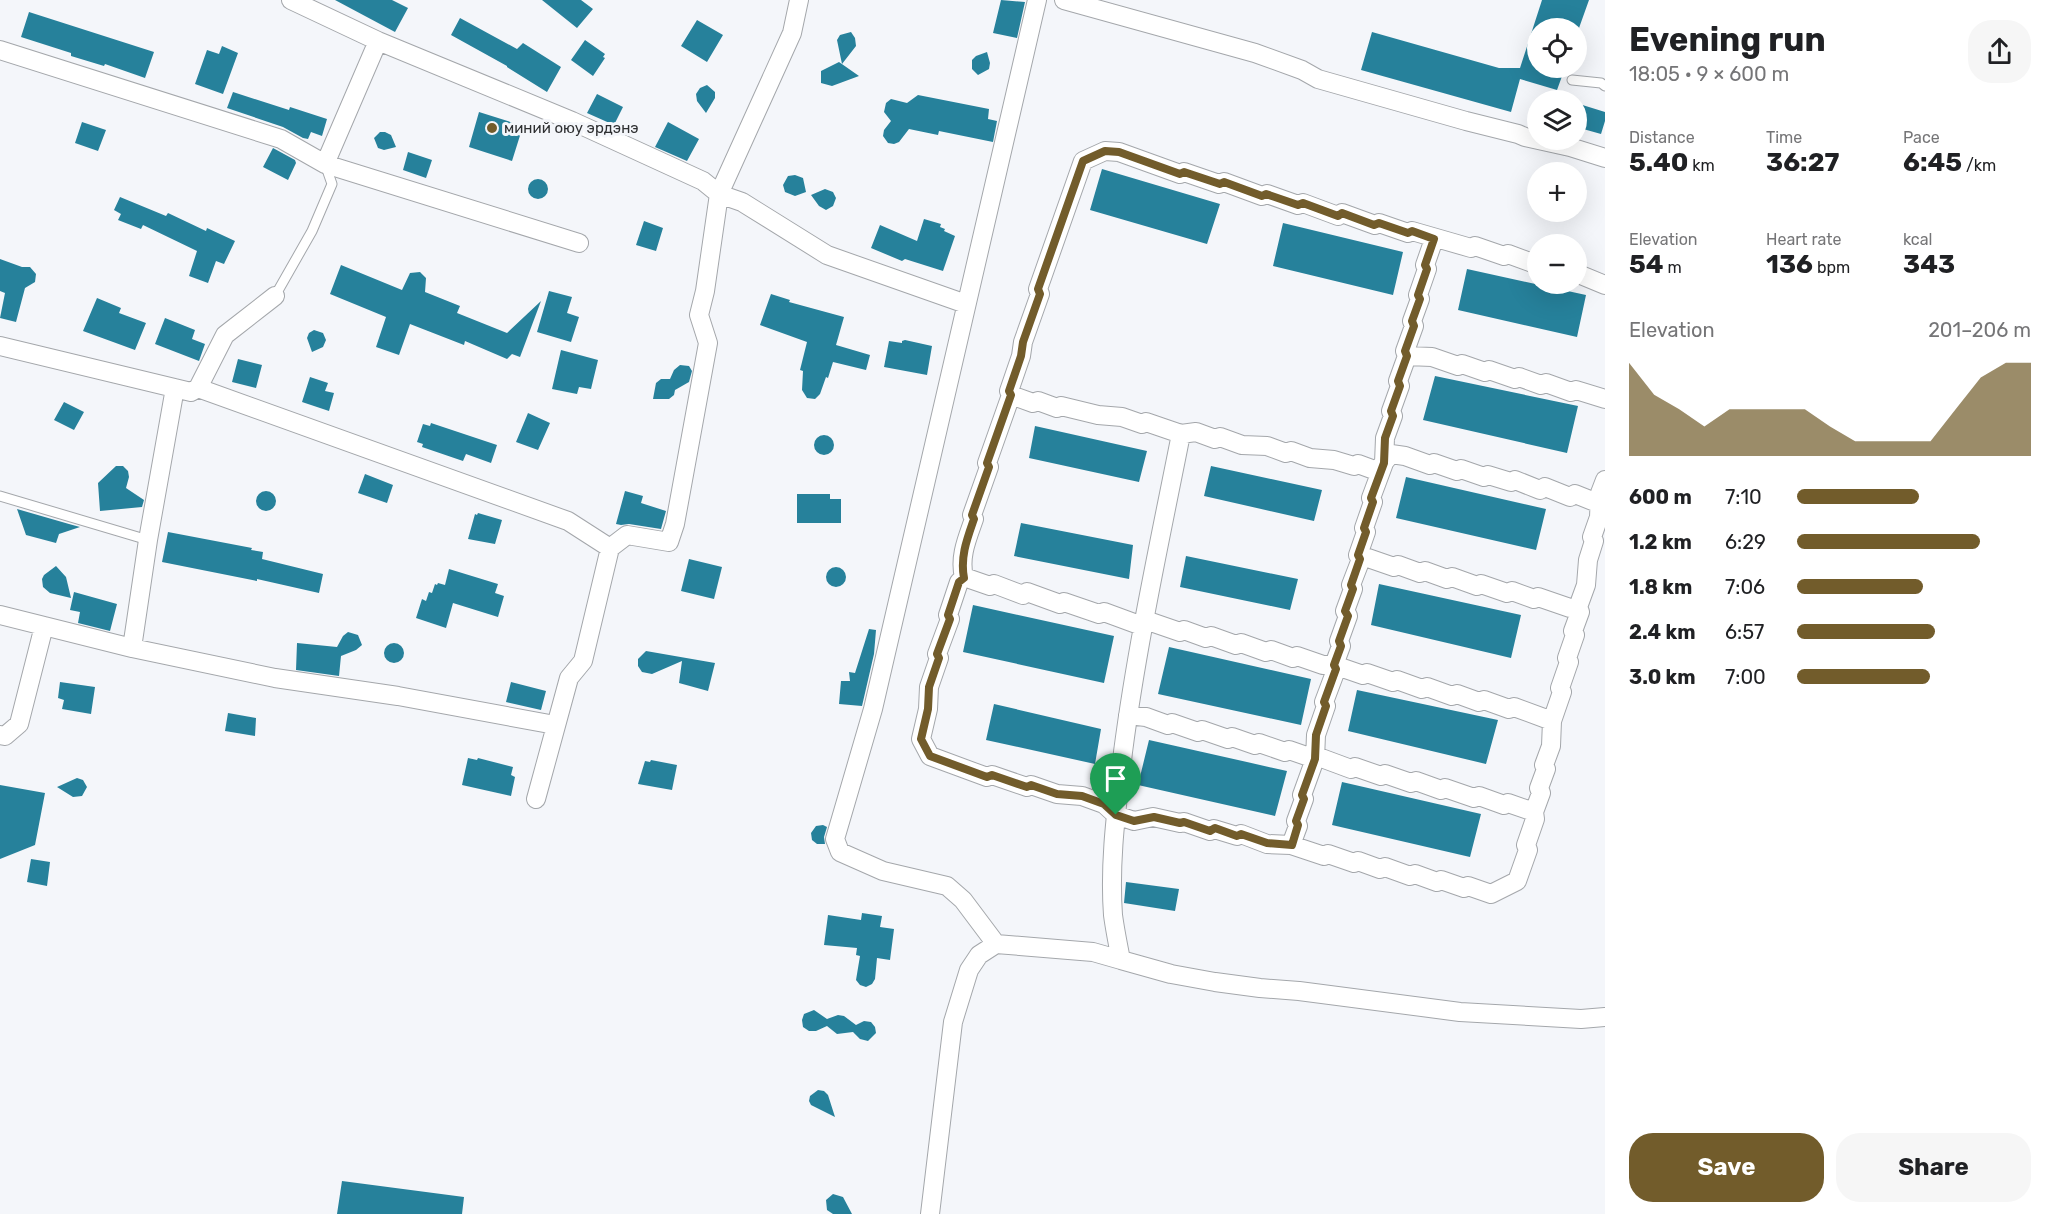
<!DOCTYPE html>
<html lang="en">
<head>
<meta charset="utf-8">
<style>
  :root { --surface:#fff; --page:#f6f6f6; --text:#202124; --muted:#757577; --accent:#725c2b }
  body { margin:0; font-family:Rubik,sans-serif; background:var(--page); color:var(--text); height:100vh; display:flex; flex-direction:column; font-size:22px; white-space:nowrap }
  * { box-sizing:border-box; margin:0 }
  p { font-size:20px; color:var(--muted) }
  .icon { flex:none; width:33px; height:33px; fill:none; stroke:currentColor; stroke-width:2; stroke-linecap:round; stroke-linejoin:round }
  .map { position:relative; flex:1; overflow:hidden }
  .drawer { display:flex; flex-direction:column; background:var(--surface); width:450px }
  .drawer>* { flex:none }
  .fabs { position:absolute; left:1527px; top:18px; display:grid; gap:12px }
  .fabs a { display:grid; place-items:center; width:60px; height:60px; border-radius:50%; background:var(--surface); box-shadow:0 6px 24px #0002; font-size:30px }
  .pin { position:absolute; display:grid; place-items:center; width:51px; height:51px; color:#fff; margin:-62px -26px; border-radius:50% 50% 50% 0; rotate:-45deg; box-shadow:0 0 6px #0007 }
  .pin .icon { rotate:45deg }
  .round { display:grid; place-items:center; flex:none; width:63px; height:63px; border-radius:24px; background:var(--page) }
  .head { display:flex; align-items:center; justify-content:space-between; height:102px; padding:0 24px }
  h1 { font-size:33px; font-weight:700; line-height:45px }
  .stats { display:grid; grid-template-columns:repeat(3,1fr); gap:9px; height:102px; padding:6px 24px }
  .stats div { display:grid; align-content:center }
  .stats b { font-size:26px; font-weight:700 }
  .stats small { font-size:16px; font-weight:400 }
  .stats p { font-size:16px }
  .chart { height:168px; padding:12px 24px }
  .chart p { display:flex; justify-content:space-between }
  .chart svg { width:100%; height:108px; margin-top:6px; fill:var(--accent); opacity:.7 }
  .cta { display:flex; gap:12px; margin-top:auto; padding:12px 24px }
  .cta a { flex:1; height:69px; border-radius:24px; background:var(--accent); color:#fff; font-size:24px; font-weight:700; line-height:69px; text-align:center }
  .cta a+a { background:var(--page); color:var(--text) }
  ul { padding:0 24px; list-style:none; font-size:20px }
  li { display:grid; grid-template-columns:96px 72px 1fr; align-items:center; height:45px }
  li i { height:15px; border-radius:8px; background:var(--accent) }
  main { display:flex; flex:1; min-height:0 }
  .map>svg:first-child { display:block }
  .building { fill:#26819b }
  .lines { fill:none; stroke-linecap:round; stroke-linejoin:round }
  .service-casing { stroke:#a4a7ab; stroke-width:11 }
  .minor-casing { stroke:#a4a7ab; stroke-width:20 }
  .service { stroke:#fff; stroke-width:9 }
  .minor { stroke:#fff; stroke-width:18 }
  .route-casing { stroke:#fff; stroke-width:12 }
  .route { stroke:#725c2b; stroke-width:8 }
  .poi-dot { fill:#725c2b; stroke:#f4f6fa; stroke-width:2 }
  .labels { text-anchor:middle; stroke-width:6; stroke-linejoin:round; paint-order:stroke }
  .poi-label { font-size:15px; fill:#2e2f31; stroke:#f4f6fa; text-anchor:start }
</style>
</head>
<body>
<main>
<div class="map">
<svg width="1605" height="1214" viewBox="0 0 1605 1214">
  <rect width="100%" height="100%" fill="#f4f6fa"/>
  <path class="building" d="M 335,0 L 392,0 L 408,8 L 395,32 Z
    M 542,0 L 581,0 L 593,9 L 577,28 Z
    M 1001,0 L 1025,2 L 1017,38 L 993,33 Z
    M 1542,0 L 1589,0 L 1579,28 L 1538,28 L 1538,68 L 1565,68 L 1557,90 L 1520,79 L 1511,112 L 1361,70 L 1372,32 L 1499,68 L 1520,68 Z
    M 29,12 L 154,52 L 145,78 L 105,64 L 104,66 L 71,56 L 71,53 L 21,37 Z
    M 460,18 L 517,49 L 523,43 L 561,67 L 547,92 L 507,67 L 507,66 L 451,35 Z
    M 697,20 L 723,35 L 707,62 L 681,46 Z
    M 851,32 L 855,38 L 856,46 L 842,64 L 837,40 L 840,35 Z
    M 585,40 L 605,54 L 603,57 L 605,58 L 593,76 L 571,60 Z
    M 222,46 L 238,53 L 223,94 L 195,84 L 207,50 L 219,54 Z
    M 987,52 L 990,63 L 989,69 L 978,75 L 972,69 L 972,60 L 976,56 Z
    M 839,62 L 859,76 L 832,86 L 821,83 L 821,71 Z
    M 707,85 L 715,92 L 715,98 L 706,113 L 697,101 L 696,94 L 700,88 Z
    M 233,92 L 289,110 L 290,107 L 327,119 L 322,136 L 311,132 L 308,139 L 303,138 L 283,127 L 227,108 Z
    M 597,94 L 623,107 L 614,125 L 587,113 Z
    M 918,95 L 989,109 L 988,119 L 997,121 L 993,142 L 939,131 L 938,135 L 909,129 L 899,142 L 894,144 L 888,143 L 883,136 L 884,130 L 891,121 L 884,112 L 886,103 L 891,99 L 907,103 Z
    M 1576,103 L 1605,112 L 1605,121 L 1601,134 L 1576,127 Z
    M 479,112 L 523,126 L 512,161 L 469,147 Z
    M 82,122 L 106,130 L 98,151 L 75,143 Z
    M 668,122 L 699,139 L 687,161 L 655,147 Z
    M 380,132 L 385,132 L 391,135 L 396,147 L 384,150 L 378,148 L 374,138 Z
    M 273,148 L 295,160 L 296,163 L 288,180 L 263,167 Z
    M 408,152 L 432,160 L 426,178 L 403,170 Z
    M 1102,169 L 1220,204 L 1207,244 L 1090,210 Z
    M 795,175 L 803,178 L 806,192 L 795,196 L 785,192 L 783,185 L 788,176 Z
    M528 189a10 10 0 1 1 20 0a10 10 0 1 1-20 0Z
    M 825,189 L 833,192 L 836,198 L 833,206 L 826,210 L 819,206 L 811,195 Z
    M 120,197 L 166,216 L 168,213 L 206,231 L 207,228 L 235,241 L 224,264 L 216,261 L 208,283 L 189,276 L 197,251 L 143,225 L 141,229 L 118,220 L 121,214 L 114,210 Z
    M 924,219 L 941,224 L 940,227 L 945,229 L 944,231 L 955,236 L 943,271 L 905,259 L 902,261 L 871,248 L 880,225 L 917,241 Z
    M 644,221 L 663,228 L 656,251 L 636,245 Z
    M 1283,223 L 1403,252 L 1393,295 L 1273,266 Z
    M 0,259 L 22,267 L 30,267 L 36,274 L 35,282 L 25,288 L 16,322 L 0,318 L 5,293 L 0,291 Z
    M 341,265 L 402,290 L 410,273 L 420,272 L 426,278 L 425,292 L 460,306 L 457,313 L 507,333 L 541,301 L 520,357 L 512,354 L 507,359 L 465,341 L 464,345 L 410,324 L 399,355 L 376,347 L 386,317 L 330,294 Z
    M 1467,269 L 1586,295 L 1577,337 L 1458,310 Z
    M 549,291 L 572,297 L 567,313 L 579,317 L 571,342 L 537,332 Z
    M 771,294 L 790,300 L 789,302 L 844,317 L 836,345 L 870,355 L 866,370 L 833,362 L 828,378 L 826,377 L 820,394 L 815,399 L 807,398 L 802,390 L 803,371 L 800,370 L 807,342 L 760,325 Z
    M 97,298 L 121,308 L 119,313 L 146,323 L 135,350 L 83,331 Z
    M 165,318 L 195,330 L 192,339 L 205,344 L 199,361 L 155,344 Z
    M 314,330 L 323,333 L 326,340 L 323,347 L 312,352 L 307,338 L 309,333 Z
    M 905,340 L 932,346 L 927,375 L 884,367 L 889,341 L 902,343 L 902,341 Z
    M 561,350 L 598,360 L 591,389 L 579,387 L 577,394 L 552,389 Z
    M 238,359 L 262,365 L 256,388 L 232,382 Z
    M 680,365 L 689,366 L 692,371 L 689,382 L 675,390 L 674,395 L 669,399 L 653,399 L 656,383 L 661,379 L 670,379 L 674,370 Z
    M 1435,376 L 1578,406 L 1567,453 L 1423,420 Z
    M 310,377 L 328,383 L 325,391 L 334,393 L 329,411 L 302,402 Z
    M 64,402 L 84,412 L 74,430 L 54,420 Z
    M 528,413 L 550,423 L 538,450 L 516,442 Z
    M 431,423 L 497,445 L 491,463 L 466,454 L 463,461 L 422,447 L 423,444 L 417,442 L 423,424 L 430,426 Z
    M 1035,426 L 1147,451 L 1139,482 L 1029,458 Z
    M814 445a10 10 0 1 1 20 0a10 10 0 1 1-20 0Z
    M 116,466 L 123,466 L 128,471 L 129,477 L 126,488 L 144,500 L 142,507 L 100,511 L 98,483 Z
    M 1211,466 L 1322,490 L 1314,521 L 1204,496 Z
    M 365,474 L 393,485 L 387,503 L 358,493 Z
    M 1406,477 L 1546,509 L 1536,550 L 1396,518 Z
    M256 501a10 10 0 1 1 20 0a10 10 0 1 1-20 0Z
    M 625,491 L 643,496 L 641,503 L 666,511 L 661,529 L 629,524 L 621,525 L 616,524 Z
    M 797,494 L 830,494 L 830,499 L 841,499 L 841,523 L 797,523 Z
    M 17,509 L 69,524 L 80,527 L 59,534 L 56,543 L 26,535 Z
    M 478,513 L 502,520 L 495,544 L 468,539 L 475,514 L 477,515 Z
    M 1021,523 L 1133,545 L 1129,579 L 1014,556 Z
    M 168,532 L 252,548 L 251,550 L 263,552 L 262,559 L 323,574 L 319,593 L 257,579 L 257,581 L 162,562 Z
    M 1186,556 L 1298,579 L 1290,610 L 1180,587 Z
    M 689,559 L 722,567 L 714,599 L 681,591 Z
    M 56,566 L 66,577 L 71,598 L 50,593 L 43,587 L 42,579 L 44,575 Z
    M826 577a10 10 0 1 1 20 0a10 10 0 1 1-20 0Z
    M 449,569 L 498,584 L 495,593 L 504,596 L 498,617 L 453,603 L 446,628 L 416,618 L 422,599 L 426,601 L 429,592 L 432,593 L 435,584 L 437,585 L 438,583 L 445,585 Z
    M 1379,584 L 1521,615 L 1511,658 L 1371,625 Z
    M 74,592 L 117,604 L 110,631 L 78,623 L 80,612 L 70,610 Z
    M 973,605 L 1114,636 L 1104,683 L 963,652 Z
    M 869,629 L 876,630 L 874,654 L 862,706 L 839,704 L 841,681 L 850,681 L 849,672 L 855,673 Z
    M 348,632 L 358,635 L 362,645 L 356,650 L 341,656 L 339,676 L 296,670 L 297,643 L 337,647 L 343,636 Z
    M384 653a10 10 0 1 1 20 0a10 10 0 1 1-20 0Z
    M 1169,647 L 1311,679 L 1301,725 L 1158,694 Z
    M 646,651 L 715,663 L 708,691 L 679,683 L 682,661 L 652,674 L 642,672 L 638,666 L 638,659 Z
    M 60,682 L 95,687 L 91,714 L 62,709 L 64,700 L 58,698 Z
    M 511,682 L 546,691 L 541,710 L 506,702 Z
    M 1357,690 L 1498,720 L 1486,764 L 1348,731 Z
    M 994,704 L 1101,729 L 1095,764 L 986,740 Z
    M 228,713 L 256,718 L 255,736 L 225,731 Z
    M 1149,740 L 1287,771 L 1275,816 L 1138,785 Z
    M 468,758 L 477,760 L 478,758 L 513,767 L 511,775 L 515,777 L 511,796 L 462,785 Z
    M 651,760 L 677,765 L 672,790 L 638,784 L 645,761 L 650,762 Z
    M 77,778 L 83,780 L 87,787 L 82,796 L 73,797 L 57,787 Z
    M 1342,782 L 1481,814 L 1470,857 L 1332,825 Z
    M 0,785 L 45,793 L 35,845 L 0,859 Z
    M 823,825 L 827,827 L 824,837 L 825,844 L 817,844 L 812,840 L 811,833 L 816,826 Z
    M 31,859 L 50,862 L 47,886 L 27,882 Z
    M 1126,882 L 1179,889 L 1175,911 L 1124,903 Z
    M 862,913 L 882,916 L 880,927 L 894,929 L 890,960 L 877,958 L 875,979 L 872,984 L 866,987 L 860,985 L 856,980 L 860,956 L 856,955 L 857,948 L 824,945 L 828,915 L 861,920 Z
    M 814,1010 L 827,1019 L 838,1015 L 844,1016 L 856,1025 L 864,1021 L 871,1022 L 875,1027 L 876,1033 L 868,1041 L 860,1039 L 853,1032 L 837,1034 L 827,1026 L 816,1031 L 809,1031 L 803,1027 L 802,1020 L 804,1014 Z
    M 818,1090 L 824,1091 L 828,1095 L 835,1117 L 811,1105 L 809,1101 L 810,1096 Z
    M 342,1181 L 464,1197 L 462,1214 L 337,1214 Z
    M 833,1194 L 843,1197 L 852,1214 L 833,1214 L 827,1210 L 826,1200 Z"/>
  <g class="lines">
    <g class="service-casing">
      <path id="service" d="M 1572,80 L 1601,83 L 1605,86
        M 275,296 L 312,231 L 332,184 L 325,164
        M 0,496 L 148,540"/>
    </g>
    <g class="minor-casing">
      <path id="minor" d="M 291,0 L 378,41 L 572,121 L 703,181 L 719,194 L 742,202 L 827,255 L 966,304
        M 1064,0 L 1255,53 L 1302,70 L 1318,79 L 1466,121 L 1518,134 L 1525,137 L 1570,147 L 1605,158
        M 0,50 L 281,139 L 325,164 L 579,243
        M 325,164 L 378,41
        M 1576,273 L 1605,285
        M 0,346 L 191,392 L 198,388 L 568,521 L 610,548 L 627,535 L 669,542 L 675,524 L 708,343 L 699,315 L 705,291 L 719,194 L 792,33 L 799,0
        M 1407,356 L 1432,357 L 1458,366 L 1462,364 L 1485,372 L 1489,370 L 1515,379 L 1519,377 L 1541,385 L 1546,383 L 1571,392 L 1576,390 L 1605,399
        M 198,388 L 225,335 L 275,296
        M 1011,395 L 1033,403 L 1038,401 L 1057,408 L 1061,406 L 1098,415 L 1122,417 L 1142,424 L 1146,422 L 1181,434 L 1196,432 L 1215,439 L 1220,437 L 1242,445 L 1267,446 L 1286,453 L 1291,451 L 1310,458 L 1334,460 L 1354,466 L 1358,464 L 1377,471 L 1391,454 L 1405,456 L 1430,465 L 1434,463 L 1457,471 L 1461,469 L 1484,477 L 1488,475 L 1511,482 L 1515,480 L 1540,490 L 1545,487 L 1570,497 L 1575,494 L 1600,504
        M 1181,434 C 1160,540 1137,645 1123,752 C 1117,806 1109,861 1113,915 C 1115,930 1118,945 1121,960 L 1171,974 L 1215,982 L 1260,988 L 1299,991 L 1460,1012 L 1581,1019 L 1605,1017
        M 1361,559 L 1368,558 L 1394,567 L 1398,565 L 1420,573 L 1425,571 L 1447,579 L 1452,577 L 1477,586 L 1481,584 L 1507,593 L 1512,591 L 1534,599 L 1538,597 L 1570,608 L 1578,607
        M 964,577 L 959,582 L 948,615 L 950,619 L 937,654 L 939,658 L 929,687 L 928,709 L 921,739 L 930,756 L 987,777 L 992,775 L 1027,787 L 1031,785 L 1057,794 L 1082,796 L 1104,804 L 1116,815 L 1134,821 L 1153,817 L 1180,823 L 1184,822 L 1210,831 L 1214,829 L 1237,836 L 1241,834 L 1267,844 L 1291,845 L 1324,856 L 1328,854 L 1354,863 L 1358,861 L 1380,869 L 1385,867 L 1410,876 L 1415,874 L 1437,882 L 1441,880 L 1464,888 L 1468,886 L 1491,894 L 1517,881 L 1528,850 L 1526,845 L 1535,819 L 1534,812 L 1541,793 L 1539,788 L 1546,769 L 1544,765 L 1551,746 L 1552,721 L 1562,692 L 1560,688 L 1569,662 L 1567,658 L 1575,635 L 1573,631 L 1580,612 L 1578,607 L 1586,585 L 1588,560 L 1594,541 L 1592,537 L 1599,517 L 1600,493 L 1605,480
        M 964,577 C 959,557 967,539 974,519 L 972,515 L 989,467 L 987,463 L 1011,395 L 1009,391 L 1021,356 L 1023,342 L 1040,294 L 1038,289 L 1083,161 L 1105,151 L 1119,152 L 1180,174 L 1184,172 L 1219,184 L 1224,182 L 1262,196 L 1267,194 L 1298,205 L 1303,203 L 1338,216 L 1342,213 L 1375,225 L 1379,223 L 1408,233 L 1412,231 L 1471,248 L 1475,246 L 1504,256 L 1508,254 L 1538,265
        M 964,577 L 990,586 L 994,584 L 1023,595 L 1027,592 L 1060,604 L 1064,602 L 1099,614 L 1104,612 L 1142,626 L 1151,622 L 1180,632 L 1184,630 L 1206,638 L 1211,636 L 1236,645 L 1241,643 L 1266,652 L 1271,650 L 1293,658 L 1297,656 L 1323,665 L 1334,665 L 1363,675 L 1367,673 L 1393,682 L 1397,680 L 1422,689 L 1427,687 L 1452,696 L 1457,694 L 1479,702 L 1484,700 L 1509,709 L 1514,707 L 1552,721
        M 0,615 L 132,648 L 275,678 L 398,696 L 555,725
        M 132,648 L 148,540 L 175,388
        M 1128,715 L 1146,717 L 1168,725 L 1172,723 L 1198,732 L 1202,730 L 1228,739 L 1232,737 L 1255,745 L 1259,743 L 1285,752 L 1289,750 L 1315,759 L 1316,756 L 1351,769 L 1355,767 L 1381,776 L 1385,774 L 1411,783 L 1416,781 L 1441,790 L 1445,788 L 1474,798 L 1479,796 L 1504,805 L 1508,803 L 1534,812
        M 0,735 L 5,736 L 19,724 L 44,626
        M 536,799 L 569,678 L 583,661 L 610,548
        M 1291,845 L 1298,826 L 1296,821 L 1304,799 L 1302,795 L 1315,759 L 1316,735 L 1326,706 L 1324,702 L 1336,670 L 1334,665 L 1341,646 L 1339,641 L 1348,616 L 1345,611 L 1353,589 L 1351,585 L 1361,559 L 1358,555 L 1366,532 L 1364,528 L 1373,502 L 1371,498 L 1384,463 L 1385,438 L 1393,416 L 1391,411 L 1400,386 L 1398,381 L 1407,356 L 1405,351 L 1414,326 L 1412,321 L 1420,299 L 1418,295 L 1427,269 L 1425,265 L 1434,239
        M 996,944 L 963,900 L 947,886 L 883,871 L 840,852 L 835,839 L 873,709 L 1037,0
        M 930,1214 L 953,1022 L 969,970 L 979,955 L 996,944 L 1093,952 L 1121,960"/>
    </g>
    <use href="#service" class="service"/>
    <use href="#minor" class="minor"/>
  </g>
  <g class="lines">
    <g class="route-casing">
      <path id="route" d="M 1105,151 L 1119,152 L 1180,174 L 1184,172 L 1220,184 L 1224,182 L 1262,196 L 1266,194 L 1298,205 L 1303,203 L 1338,216 L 1342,213 L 1374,225 L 1379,223 L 1408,233 L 1412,231 L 1434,239 L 1425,265 L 1427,269 L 1418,295 L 1420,299 L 1412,321 L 1414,326 L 1405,351 L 1407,356 L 1398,381 L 1400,386 L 1391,411 L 1393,416 L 1385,438 L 1384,463 L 1371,498 L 1373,502 L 1364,528 L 1366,532 L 1358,555 L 1360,559 L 1351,585 L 1353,589 L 1345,611 L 1348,616 L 1339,641 L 1341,646 L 1334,665 L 1336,669 L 1324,702 L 1326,706 L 1316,735 L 1315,759 L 1302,795 L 1304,799 L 1296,821 L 1298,825 L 1292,845 L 1267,843 L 1241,834 L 1237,836 L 1215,828 L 1210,831 L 1184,822 L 1180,823 L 1154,817 L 1134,821 L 1116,815 L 1104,804 L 1082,796 L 1057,794 L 1031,785 L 1027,787 L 992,775 L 987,777 L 930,756 L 921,739 L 928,709 L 929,687 L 939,658 L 937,654 L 950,619 L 948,615 L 959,582 L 964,578 C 960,557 967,539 974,519 L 972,515 L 989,467 L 987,463 L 1011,395 L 1009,391 L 1021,356 L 1023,342 L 1040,294 L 1038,289 L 1083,161 Z"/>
    </g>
    <use href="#route" class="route"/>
  </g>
  <circle class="poi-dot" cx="492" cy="128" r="6"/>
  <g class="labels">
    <g class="poi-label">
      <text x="504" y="133">миний оюу эрдэнэ</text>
    </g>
  </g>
</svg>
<div class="fabs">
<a><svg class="icon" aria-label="locate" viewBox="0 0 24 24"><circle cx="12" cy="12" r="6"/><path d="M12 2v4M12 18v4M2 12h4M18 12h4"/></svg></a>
<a><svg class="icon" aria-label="layers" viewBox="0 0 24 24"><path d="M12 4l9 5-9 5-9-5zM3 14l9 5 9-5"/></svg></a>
<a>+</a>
<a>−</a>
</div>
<div class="pin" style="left:1116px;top:815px;background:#1e9e55"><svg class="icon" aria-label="arrive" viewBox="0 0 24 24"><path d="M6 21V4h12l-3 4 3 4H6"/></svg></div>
</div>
<section class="drawer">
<div class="head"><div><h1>Evening run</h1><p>18:05 · 9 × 600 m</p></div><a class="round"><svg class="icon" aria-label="share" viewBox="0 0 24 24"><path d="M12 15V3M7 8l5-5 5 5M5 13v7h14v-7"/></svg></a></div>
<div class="stats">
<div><p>Distance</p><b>5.40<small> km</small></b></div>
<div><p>Time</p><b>36:27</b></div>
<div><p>Pace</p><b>6:45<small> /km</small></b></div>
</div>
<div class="stats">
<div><p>Elevation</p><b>54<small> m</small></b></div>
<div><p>Heart rate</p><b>136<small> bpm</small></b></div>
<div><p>kcal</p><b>343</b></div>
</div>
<div class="chart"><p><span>Elevation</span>201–206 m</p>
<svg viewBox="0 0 160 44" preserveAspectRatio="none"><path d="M0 44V6L10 19L20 25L30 32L40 25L50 25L60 25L70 25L80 32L90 38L100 38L110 38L120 38L130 25L140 12L150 6L160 6V44z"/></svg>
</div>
<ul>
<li><b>600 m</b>7:10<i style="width:52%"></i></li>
<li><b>1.2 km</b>6:29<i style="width:78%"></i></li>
<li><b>1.8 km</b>7:06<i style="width:54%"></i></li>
<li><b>2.4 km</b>6:57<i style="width:59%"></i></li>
<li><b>3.0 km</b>7:00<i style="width:57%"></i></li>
</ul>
<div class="cta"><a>Save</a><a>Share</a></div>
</section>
</main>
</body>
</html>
